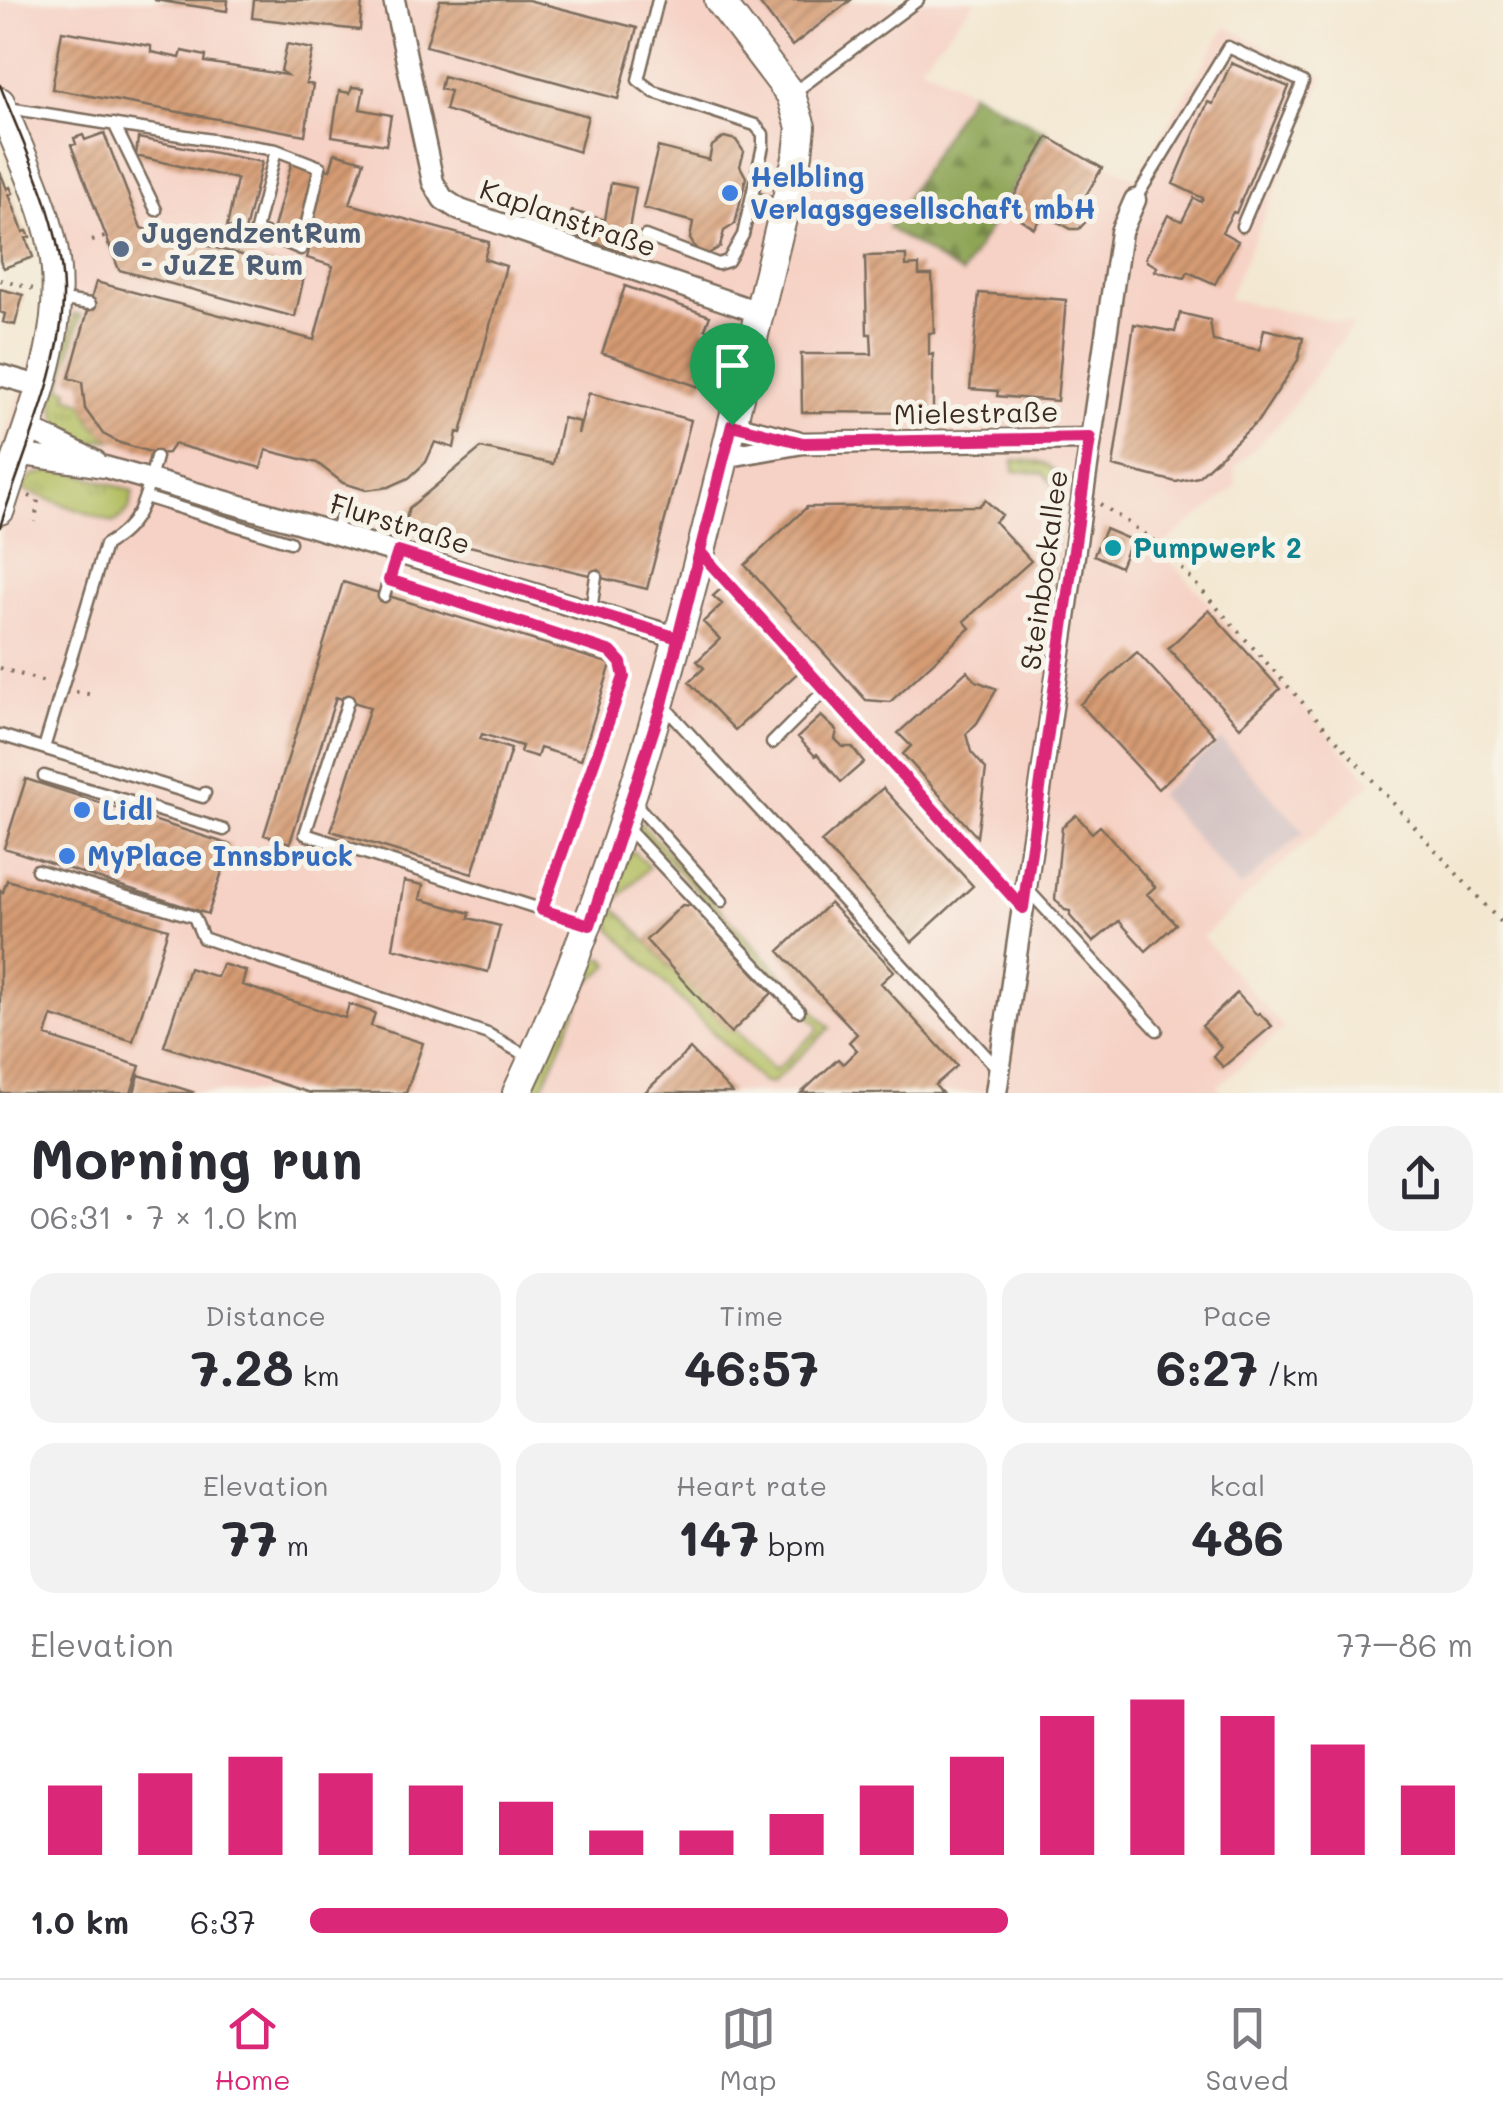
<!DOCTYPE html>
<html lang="en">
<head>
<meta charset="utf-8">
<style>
  :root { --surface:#fff; --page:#f2f2f3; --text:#2b2b33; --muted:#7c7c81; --line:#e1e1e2; --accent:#db2777 }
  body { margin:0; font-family:Mali,sans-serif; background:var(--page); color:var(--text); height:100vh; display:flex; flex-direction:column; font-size:38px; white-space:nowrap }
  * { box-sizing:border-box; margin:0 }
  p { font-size:32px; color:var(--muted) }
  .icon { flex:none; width:55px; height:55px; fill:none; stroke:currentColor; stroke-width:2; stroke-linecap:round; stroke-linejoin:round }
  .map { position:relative; height:1093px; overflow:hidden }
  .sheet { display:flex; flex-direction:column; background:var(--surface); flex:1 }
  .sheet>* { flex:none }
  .pin { position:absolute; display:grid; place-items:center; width:85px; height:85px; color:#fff; margin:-102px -42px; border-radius:50% 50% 50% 0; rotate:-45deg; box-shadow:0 0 10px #0007 }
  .pin .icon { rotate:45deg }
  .round { display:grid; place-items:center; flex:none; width:105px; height:105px; border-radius:30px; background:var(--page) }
  .summary { display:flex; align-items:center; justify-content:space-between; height:170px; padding:0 30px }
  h1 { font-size:55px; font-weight:700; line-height:75px }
  .stats { display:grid; grid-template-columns:repeat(3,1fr); gap:15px; height:170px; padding:10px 30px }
  .stats div { display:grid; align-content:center; border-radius:25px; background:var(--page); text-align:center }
  .stats b { font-size:50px; font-weight:700 }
  .stats small { font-size:28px; font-weight:400 }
  .stats p { font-size:28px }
  .chart { height:280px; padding:20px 30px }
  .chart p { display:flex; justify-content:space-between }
  .chart svg { width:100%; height:180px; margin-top:10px; stroke:var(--accent); stroke-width:6 }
  ul { padding:0 30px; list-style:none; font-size:32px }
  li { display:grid; grid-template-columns:160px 120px 1fr; align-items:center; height:75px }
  li i { height:25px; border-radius:12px; background:var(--accent) }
  .menu { display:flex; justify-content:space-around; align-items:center; height:140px; border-top:2px solid var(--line); background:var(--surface); font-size:28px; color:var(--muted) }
  .menu a { display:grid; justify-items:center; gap:5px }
  .menu .selected { color:var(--accent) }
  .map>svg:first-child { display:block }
  .built { fill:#f6d1c5 }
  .industrial { fill:#d1bfbf }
  .grass { fill:url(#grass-tufts); stroke:#77743f; stroke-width:2.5 }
  .forest { fill:url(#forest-firs); stroke:#64683a; stroke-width:2.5 }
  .building { fill:url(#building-hatch) }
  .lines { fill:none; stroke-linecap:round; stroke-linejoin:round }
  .lane-casing { stroke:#7b6c5c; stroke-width:15 }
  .street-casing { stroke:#7b6c5c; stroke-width:25 }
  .secondary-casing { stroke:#7b6c5c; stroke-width:32 }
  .path { stroke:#7b6c5c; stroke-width:4; stroke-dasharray:2.5 8; stroke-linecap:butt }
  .lane { stroke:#fff; stroke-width:10 }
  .street { stroke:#fff; stroke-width:20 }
  .secondary { stroke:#fff; stroke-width:28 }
  .tram { stroke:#3b2a1e; stroke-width:2.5 }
  .route-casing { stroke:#fff; stroke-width:20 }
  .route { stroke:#db2777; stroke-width:12 }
  .shop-dot { fill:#3f7fe0; stroke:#f7f3e8; stroke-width:4 }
  .service-dot { fill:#5c6f8a; stroke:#f7f3e8; stroke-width:4 }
  .culture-dot { fill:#0f9aa8; stroke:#f7f3e8; stroke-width:4 }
  .labels { text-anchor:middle; stroke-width:10; stroke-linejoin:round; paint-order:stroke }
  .shop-label { font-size:28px; font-weight:bold; fill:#366cbe; stroke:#f7f3e8; text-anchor:start }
  .street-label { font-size:28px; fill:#3b2a1e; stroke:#f7f3e8 }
  .service-label { font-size:28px; font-weight:bold; fill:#4e5e75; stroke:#f7f3e8; text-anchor:start }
  .culture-label { font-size:28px; font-weight:bold; fill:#0d838f; stroke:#f7f3e8; text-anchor:start }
</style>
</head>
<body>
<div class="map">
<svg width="1503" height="1093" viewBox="0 0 1503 1093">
  <defs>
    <pattern id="grass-tufts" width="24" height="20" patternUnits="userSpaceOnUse" patternTransform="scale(2.5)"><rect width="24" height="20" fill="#b3be60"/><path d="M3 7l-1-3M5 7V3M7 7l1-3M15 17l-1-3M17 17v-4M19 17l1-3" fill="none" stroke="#939b4f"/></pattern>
    <pattern id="forest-firs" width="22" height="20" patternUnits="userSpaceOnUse" patternTransform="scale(2.5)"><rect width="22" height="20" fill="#8ea556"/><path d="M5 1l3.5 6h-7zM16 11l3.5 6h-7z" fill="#758747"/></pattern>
    <pattern id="building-hatch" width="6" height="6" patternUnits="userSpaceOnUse" patternTransform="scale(2.5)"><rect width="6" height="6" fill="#d59b73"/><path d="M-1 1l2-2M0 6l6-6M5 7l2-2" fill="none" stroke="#ae7f5e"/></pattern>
  </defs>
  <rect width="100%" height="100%" fill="#f7f3e8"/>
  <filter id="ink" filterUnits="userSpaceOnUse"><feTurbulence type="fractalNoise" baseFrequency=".01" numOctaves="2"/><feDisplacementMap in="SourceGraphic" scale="20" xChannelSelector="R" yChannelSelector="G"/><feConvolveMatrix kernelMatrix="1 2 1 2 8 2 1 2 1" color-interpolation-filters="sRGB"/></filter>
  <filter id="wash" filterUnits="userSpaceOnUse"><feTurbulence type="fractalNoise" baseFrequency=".0048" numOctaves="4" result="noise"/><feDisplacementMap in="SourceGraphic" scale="40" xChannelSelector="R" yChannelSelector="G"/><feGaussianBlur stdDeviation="2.25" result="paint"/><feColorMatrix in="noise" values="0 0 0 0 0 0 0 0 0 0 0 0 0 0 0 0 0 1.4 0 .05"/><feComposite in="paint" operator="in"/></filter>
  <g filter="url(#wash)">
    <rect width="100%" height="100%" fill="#f3e7d0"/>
    <path class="built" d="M 0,0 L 976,0 L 920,65 L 1136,179 L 1226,27 L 1324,77 L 1228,299 L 1353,325 L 1278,425 L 1235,467 L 1236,487 L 1159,548 L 1372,782 L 1202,937 L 1284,1028 L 1217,1087 L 1222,1093 L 0,1093 L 0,450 L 55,289 L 0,134 Z"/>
    <path class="industrial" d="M 1221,740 L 1304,832 L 1240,888 L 1158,795 Z"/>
    <path class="grass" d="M 74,314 L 81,315 L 61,387 L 69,390 L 67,397 L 83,402 L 92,423 L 111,440 L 98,441 L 93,446 C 22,422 68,366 74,314 Z
      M 1014,460 C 1036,461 1052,460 1061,482 L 1048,598 L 1043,597 L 1057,489 L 1043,473 L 1014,471 Z
      M 50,471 L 72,472 L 133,491 L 129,510 L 114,523 L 21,489 L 32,476 Z
      M 641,823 L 830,1028 L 771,1084 L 762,1082 L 611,929 C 606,902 617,877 629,853 L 633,851 L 649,867 L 612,904 L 731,1032 L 735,1029 L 774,1071 L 818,1030 L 818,1026 L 683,876 L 638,831 L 637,825 Z
      M 590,958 L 605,958 L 610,965 L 588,983 L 540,1093 L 530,1093 Z"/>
    <path class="forest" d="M 971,92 L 1046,132 L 962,274 L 888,228 Z"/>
    <g id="blocks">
      <path class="building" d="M 154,0 L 228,0 L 227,11 Z
        M 254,0 L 362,0 L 360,30 L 252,18 Z
        M 440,0 L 528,0 L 637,28 L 618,99 L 426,46 Z
        M 757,0 L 851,0 L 792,46 Z
        M 62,31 L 151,46 L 151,52 L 180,58 L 182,51 L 206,56 L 205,62 L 286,75 L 281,71 L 287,44 L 313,49 L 306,83 L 313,85 L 305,135 L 52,89 Z
        M 1231,63 L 1289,87 L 1236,213 L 1233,212 L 1222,232 L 1238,241 L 1215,284 L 1188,272 L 1185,278 L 1154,271 L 1157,267 L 1147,261 L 1146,257 L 1168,215 L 1182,221 L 1194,198 L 1201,202 L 1203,198 L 1173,184 L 1208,102 L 1213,104 Z
        M 443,76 L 588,116 L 579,152 L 445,110 L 450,91 L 440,89 Z
        M 352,87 L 364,88 L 360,109 L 391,115 L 386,145 L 332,136 L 339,91 L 350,93 Z
        M 104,133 L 141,228 L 305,272 L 295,317 L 119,270 L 71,145 L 76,144 L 74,138 L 83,135 L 85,140 Z
        M 724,137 L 736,140 L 744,152 L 740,166 L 746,177 L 735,224 L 724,231 L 720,247 L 708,254 L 698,252 L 690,239 L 693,222 L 643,208 L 658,147 L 709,160 L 712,146 Z
        M 1048,137 L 1102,168 L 1082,202 L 1088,209 L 1089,218 L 1079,229 L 1071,229 L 1043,214 L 1034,228 L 1006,210 Z
        M 138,138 L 262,162 L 245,231 L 227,227 L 237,179 L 136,156 Z
        M 335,153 L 364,161 L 350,204 L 489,242 L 484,259 L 506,266 L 461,433 L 457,432 L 454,448 L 435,442 L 426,462 L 409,478 L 389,487 L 366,490 L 343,483 L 317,463 L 266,450 L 261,468 L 174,444 L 168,453 L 157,454 L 120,443 L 103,434 L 85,409 L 82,382 L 69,378 L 96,282 L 314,340 L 333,266 L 307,258 L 309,250 L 271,239 L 292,161 L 330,170 Z
        M 0,172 L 7,189 L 10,187 L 13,193 L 9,194 L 23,232 L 27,231 L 30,237 L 26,238 L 33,257 L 4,268 L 0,261 Z
        M 611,183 L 636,188 L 625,253 L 565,232 L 572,211 L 605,220 Z
        M 906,255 L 906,266 L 919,265 L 919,275 L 932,275 L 934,333 L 929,333 L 929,355 L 933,354 L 933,413 L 802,412 L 801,354 L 872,354 L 871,334 L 867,334 L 865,256 Z
        M 625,286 L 710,316 L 705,329 L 721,334 L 702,388 L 602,353 Z
        M 0,289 L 23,295 L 15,325 L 3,322 L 5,314 L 0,312 Z
        M 979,293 L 1066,300 L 1057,401 L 997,396 L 998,391 L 970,389 Z
        M 1180,313 L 1210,320 L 1213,341 L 1260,350 L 1264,329 L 1303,338 L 1298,360 L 1258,421 L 1198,477 L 1176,482 L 1113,466 L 1134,324 L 1175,332 Z
        M 589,393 L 691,420 L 647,589 L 403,530 L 409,508 L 481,448 L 553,464 L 563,418 L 580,422 L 578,434 Z
        M 985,500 L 1002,515 L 995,522 L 1031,561 L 964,621 L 970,628 L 890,702 L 866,700 L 745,565 L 807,507 L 979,506 Z
        M 1105,529 L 1131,540 L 1120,567 L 1094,555 Z
        M 343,582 L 611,664 L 581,760 L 540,748 L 537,757 L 520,752 L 522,746 L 482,734 L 480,739 L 511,749 L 472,874 L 331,831 L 370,707 L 336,697 L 290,843 L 264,835 Z
        M 725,585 L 802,669 L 735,730 L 689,682 L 704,668 L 697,661 L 720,639 L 703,622 L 722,604 L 713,596 Z
        M 1209,610 L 1280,689 L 1240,727 L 1168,648 Z
        M 1137,652 L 1215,736 L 1158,789 L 1080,704 Z
        M 967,671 L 976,681 L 997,689 L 977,723 L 966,734 L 971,752 L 986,769 L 977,837 L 903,754 L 911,746 L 898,733 Z
        M 821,716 L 837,731 L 835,739 L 843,747 L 852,747 L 864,762 L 841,782 L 817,754 L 815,756 L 798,737 Z
        M 26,779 L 231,845 L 208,914 L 4,848 Z
        M 883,788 L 973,886 L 912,942 L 821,842 Z
        M 1076,815 L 1092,833 L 1100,826 L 1155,887 L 1147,894 L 1176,924 L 1146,951 L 1119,921 L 1093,942 L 1070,916 L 1070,911 L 1065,910 L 1055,899 L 1062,827 Z
        M 7,880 L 168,929 L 133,1041 L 52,1016 L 46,1036 L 140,1066 L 131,1093 L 0,1093 L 0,890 L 3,892 Z
        M 404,881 L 423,885 L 420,899 L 470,913 L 469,918 L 500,926 L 488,972 L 393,948 Z
        M 830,903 L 894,971 L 881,983 L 957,1066 L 935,1085 L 942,1093 L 801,1093 L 838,1059 L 843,1064 L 857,1050 L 849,1042 L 857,1034 L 779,951 Z
        M 682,905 L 692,906 L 772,993 L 731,1033 L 646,940 Z
        M 222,964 L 246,971 L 242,985 L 345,1018 L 349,1004 L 375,1013 L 371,1026 L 423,1043 L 406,1093 L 310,1093 L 164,1046 L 189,968 L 217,977 Z
        M 1237,993 L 1257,1015 L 1259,1013 L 1272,1026 L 1223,1067 L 1213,1056 L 1221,1047 L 1202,1026 Z
        M 690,1049 L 732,1093 L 644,1093 Z
        M 139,1075 L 193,1092 L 192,1093 L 134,1093 Z"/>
    </g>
  </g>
  <g filter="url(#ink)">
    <use href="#blocks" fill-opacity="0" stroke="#7b6c5c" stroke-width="2.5"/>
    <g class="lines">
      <g class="lane-casing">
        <path id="lane" d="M 792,94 L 918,0
          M 8,108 L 276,150 L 320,167 L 301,249 L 256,230 L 276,150
          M 114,124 L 156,210
          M 752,197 L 784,207
          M 1135,200 L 1228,47 L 1303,82 L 1242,226
          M 645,236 L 718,264 L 728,261 L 743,235 L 763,146 L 763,134 L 755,125 L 654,92 L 638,80 L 658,0
          M 57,299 L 90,304
          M 145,497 L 290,542
          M 335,533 L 345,503
          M 398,553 L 389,580 L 611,651 L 621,663 L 624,677 L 542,910
          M 704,556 L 1022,907
          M 384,596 L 389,580
          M 591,611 L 596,576
          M 348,701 L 305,834 L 584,923
          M 662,704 L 999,1070
          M 0,735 L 203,797 L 205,793
          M 772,743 L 825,690
          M 44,748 L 105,545 C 143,524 145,497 156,457
          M 44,776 L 224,830
          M 633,801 L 722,901
          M 625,826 L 799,1011
          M 37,870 L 194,917 L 203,938 L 488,1034 L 532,1059
          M 1027,889 L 1157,1030"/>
      </g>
      <g class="street-casing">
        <path id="street" d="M 394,0 L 433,182 L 443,199 L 460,210 L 758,312
          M 0,375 L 39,386
          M 732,425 L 796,441
          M 26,427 L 95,461
          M 17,454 L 105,467 L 297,522 L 678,638
          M 724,457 L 803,443 L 1090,439
          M 996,1093 L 1121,232 L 1135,200"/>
      </g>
      <g class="secondary-casing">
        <path id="secondary" d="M 0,102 C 18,149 43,198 53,247 C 70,336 25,427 0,510
          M 517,1093 C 657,795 718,471 798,154 L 801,127 L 791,95 L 719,0"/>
      </g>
      <path class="path" d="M 92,241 L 105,237 L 114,255
        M 0,280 L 34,289
        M 29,496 L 38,500 L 35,522
        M 1100,504 L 1151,538 L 1175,561 L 1503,925
        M 0,668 L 48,683
        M 76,692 L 94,695"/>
      <use href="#lane" class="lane"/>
      <use href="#street" class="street"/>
      <use href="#secondary" class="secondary"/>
      <path class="tram" d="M 0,85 C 25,150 61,219 63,290 C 65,363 22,456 0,527"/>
    </g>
  </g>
  <g class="lines" filter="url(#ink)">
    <g class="route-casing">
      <path id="route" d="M 732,425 L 678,638 L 398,552 L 389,580 L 611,652 L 621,663 L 624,677 L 542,910 L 590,925 L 662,704 L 700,552 L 1023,908 L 1090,438 L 803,443 L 732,425"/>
    </g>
    <use href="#route" class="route"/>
  </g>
  <g class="shop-dot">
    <circle cx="730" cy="193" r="10"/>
    <circle cx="82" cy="810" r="10"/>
    <circle cx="67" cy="856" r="10"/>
  </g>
  <circle class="service-dot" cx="121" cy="249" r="10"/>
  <circle class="culture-dot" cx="1113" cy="548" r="10"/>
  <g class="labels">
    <g class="shop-label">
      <text x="750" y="187">Helbling<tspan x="750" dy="32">Verlagsgesellschaft mbH</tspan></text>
      <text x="102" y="820">Lidl</text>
      <text x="87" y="866">MyPlace Innsbruck</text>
    </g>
    <g class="street-label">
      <text transform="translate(568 218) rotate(19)" y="10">Kaplanstraße</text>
      <text transform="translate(976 413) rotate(-1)" y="10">Mielestraße</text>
      <text transform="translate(400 524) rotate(17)" y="10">Flurstraße</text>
      <text transform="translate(1044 570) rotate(-82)" y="10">Steinbockallee</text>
    </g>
    <g class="service-label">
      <text x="141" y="243">JugendzentRum<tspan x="141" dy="32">- JuZE Rum</tspan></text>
    </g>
    <g class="culture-label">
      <text x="1133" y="558">Pumpwerk 2</text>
    </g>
  </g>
</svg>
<div class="pin" style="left:732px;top:425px;background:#1e9e55"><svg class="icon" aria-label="arrive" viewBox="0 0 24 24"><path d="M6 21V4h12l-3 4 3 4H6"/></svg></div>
</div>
<section class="sheet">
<div class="summary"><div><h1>Morning run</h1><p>06:31 · 7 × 1.0 km</p></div><a class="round"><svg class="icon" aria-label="share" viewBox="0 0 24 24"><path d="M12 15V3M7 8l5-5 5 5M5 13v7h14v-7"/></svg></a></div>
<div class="stats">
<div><p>Distance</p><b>7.28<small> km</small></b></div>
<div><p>Time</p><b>46:57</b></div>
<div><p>Pace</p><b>6:27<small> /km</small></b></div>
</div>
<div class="stats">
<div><p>Elevation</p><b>77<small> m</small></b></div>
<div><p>Heart rate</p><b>147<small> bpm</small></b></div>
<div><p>kcal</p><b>486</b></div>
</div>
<div class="chart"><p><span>Elevation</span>77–86 m</p>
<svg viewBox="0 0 160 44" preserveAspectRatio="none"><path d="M5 44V27M15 44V24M25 44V20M35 44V24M45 44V27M55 44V31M65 44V38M75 44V38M85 44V34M95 44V27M105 44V20M115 44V10M125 44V6M135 44V10M145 44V17M155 44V27"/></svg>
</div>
<ul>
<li><b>1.0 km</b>6:37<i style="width:60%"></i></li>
</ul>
</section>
<nav class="menu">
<a class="selected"><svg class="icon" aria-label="home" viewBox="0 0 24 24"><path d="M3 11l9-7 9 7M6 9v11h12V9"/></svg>Home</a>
<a><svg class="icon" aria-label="map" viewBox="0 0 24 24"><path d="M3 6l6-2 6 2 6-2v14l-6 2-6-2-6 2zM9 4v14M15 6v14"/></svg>Map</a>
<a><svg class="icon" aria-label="saved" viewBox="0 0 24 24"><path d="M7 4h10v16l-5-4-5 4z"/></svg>Saved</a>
</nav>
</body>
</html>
